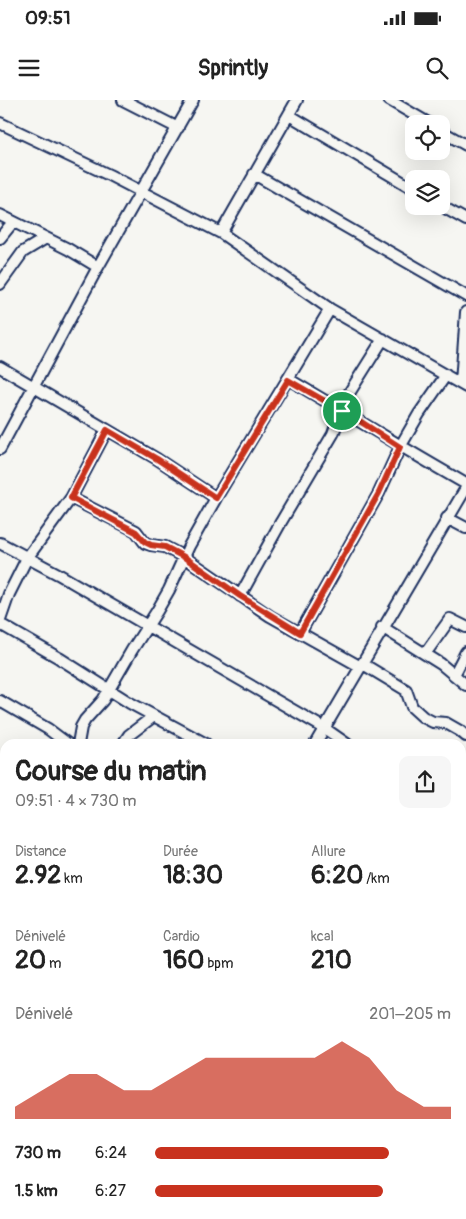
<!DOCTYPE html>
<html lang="fr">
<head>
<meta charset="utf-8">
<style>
  :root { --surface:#fff; --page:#f6f6f6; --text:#222; --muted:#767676; --accent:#c8321e }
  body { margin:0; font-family:Pangolin,sans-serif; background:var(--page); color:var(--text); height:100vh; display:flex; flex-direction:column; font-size:19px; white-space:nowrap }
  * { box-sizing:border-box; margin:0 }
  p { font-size:16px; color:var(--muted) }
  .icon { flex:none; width:28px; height:28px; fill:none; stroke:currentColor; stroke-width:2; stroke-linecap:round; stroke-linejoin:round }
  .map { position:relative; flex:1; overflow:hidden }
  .sheet { position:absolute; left:0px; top:639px; width:466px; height:481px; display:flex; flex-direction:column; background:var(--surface); border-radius:15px 15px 0 0; box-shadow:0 5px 20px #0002 }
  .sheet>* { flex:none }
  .buttons { position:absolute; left:405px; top:15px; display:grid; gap:10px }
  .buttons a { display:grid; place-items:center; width:45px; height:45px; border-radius:10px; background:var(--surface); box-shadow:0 5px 20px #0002; font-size:25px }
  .pin { position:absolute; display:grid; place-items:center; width:42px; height:42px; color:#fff; margin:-21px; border:2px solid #fff; border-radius:50%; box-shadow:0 1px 5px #0007 }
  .round { display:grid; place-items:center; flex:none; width:52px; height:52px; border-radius:10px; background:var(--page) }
  .head { display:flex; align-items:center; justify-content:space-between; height:85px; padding:0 15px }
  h1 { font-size:28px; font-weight:800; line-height:38px }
  .stats { display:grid; grid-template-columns:repeat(3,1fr); gap:8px; height:85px; padding:5px 15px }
  .stats div { display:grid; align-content:center }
  .stats b { font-size:25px; font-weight:800 }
  .stats small { font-size:14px; font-weight:400 }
  .stats p { font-size:14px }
  .chart { height:140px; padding:10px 15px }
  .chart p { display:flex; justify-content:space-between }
  .chart svg { width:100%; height:90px; margin-top:5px; fill:var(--accent); opacity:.7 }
  ul { padding:0 15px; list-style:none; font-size:16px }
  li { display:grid; grid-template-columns:80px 60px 1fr; align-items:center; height:38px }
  li i { height:12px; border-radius:6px; background:var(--accent) }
  .status { display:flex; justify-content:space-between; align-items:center; height:35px; padding:0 25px; background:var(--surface); direction:ltr }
  .status svg { height:14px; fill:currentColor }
  header { display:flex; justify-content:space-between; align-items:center; height:65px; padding:0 15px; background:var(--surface); font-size:22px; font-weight:800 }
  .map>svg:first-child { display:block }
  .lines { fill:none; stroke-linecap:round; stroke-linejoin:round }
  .minor-casing { stroke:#1b2f5e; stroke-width:14 }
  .minor { stroke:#f6f6f2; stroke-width:10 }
  .route-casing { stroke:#fff; stroke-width:10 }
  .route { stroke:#c8321e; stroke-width:6 }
</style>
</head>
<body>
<div class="status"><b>09:51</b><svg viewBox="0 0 49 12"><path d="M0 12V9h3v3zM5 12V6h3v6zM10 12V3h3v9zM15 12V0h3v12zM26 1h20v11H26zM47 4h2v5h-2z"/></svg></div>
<header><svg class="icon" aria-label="menu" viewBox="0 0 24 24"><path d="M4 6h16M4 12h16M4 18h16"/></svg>Sprintly<svg class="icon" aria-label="search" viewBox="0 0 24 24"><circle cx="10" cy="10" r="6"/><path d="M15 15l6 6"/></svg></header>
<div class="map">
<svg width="466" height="1119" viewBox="0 0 466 1119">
  <rect width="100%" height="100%" fill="#f6f6f2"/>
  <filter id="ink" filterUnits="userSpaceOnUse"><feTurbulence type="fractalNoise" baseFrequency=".02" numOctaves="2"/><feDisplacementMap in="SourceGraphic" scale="10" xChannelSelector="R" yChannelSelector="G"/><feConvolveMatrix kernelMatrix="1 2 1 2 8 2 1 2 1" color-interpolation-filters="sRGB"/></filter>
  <g filter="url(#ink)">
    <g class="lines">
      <g class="minor-casing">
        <path id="minor" d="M 123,0 L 178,28
          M 389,0 L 430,24
          M 289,15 L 414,89
          M 0,23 L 109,75 L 221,133 L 330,209 L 466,287
          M 441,31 L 466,45
          M 254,74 L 466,196
          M 441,106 L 466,120
          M 0,115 L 68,149 L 98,167
          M 221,133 L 297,0
          M 0,138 L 13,122
          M 0,184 L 23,152 L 46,138
          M 0,267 L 157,359 L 216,398 L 330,209
          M 288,279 C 348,314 406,350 466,384
          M 461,283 L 466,212
          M 0,349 L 98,167 L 193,0
          M 71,398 L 136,431 L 145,443 L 151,445 L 165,447 L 184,457 L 270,516 L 361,567
          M 447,418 L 466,428
          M 0,443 L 58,474 L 324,628 L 347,644
          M 240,496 L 281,422 L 333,334 L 346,298 L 383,239
          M 0,520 L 9,494 L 27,458 L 71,398 L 107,330
          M 0,524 L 59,558 L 130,603 L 206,644
          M 382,527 L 441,564 L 466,585
          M 300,533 L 379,393 L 400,347 L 419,314 L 446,275
          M 425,554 L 450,519 L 466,527
          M 363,564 L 406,590 L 412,607 L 423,617 L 433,622 L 446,623 L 460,631 L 466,636
          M 454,575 L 466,552
          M 0,601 L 48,629 L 68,644
          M 78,644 L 81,627 L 85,620 L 103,600 L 132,550 L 157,511 L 169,490 L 189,446 L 216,398
          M 123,644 L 129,635 L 154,616
          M 315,644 L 466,388
          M 461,699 L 466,702
          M 461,722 L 466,725
          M 0,739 L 5,744
          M 0,775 L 5,766
          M 461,791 L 466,794
          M 0,825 L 5,827
          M 0,916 L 5,919
          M 461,919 L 466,922
          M 461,1032 L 466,1034
          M 0,1046 L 5,1038
          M 461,1072 L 466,1059
          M 461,1113 L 466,1116
          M 77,1115 L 81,1119
          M 161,1115 L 164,1119
          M 284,1115 L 300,1116 L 306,1115
          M 382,1115 L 383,1115
          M 37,1119 L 40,1115
          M 216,1119 L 221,1115"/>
      </g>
      <use href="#minor" class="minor"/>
    </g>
  </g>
  <g class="lines" filter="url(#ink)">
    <g class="route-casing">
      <path id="route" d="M 288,280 L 355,318 L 400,347 L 379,393 L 300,533 L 240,496 L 184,457 L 165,447 L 151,445 L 145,442 L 136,432 L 71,398 L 107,330 L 157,359 L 216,398 Z"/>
    </g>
    <use href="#route" class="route"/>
  </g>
</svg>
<div class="buttons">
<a><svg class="icon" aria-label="locate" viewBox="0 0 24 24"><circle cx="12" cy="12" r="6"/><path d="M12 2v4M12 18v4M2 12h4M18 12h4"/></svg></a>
<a><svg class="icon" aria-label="layers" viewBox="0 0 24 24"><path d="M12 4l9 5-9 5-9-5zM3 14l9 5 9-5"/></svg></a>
</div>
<div class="pin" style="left:342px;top:311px;background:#1e9e55"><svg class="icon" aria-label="arrive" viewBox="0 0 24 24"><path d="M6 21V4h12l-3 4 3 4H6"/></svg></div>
<section class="sheet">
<div class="head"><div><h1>Course du matin</h1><p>09:51 · 4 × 730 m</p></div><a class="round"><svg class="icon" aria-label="share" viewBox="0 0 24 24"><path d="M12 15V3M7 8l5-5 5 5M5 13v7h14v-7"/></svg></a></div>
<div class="stats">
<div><p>Distance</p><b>2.92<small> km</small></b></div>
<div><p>Durée</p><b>18:30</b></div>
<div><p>Allure</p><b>6:20<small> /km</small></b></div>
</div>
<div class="stats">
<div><p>Dénivelé</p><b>20<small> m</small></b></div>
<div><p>Cardio</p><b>160<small> bpm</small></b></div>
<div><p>kcal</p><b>210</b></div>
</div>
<div class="chart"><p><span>Dénivelé</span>201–205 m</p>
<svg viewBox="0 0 160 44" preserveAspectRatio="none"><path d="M0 44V38L10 30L20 22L30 22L40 30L50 30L60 22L70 14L80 14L90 14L100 14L110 14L120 6L130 14L140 30L150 38L160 38V44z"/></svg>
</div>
<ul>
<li><b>730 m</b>6:24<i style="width:79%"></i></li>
<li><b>1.5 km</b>6:27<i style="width:77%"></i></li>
</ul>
</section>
</div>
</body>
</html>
